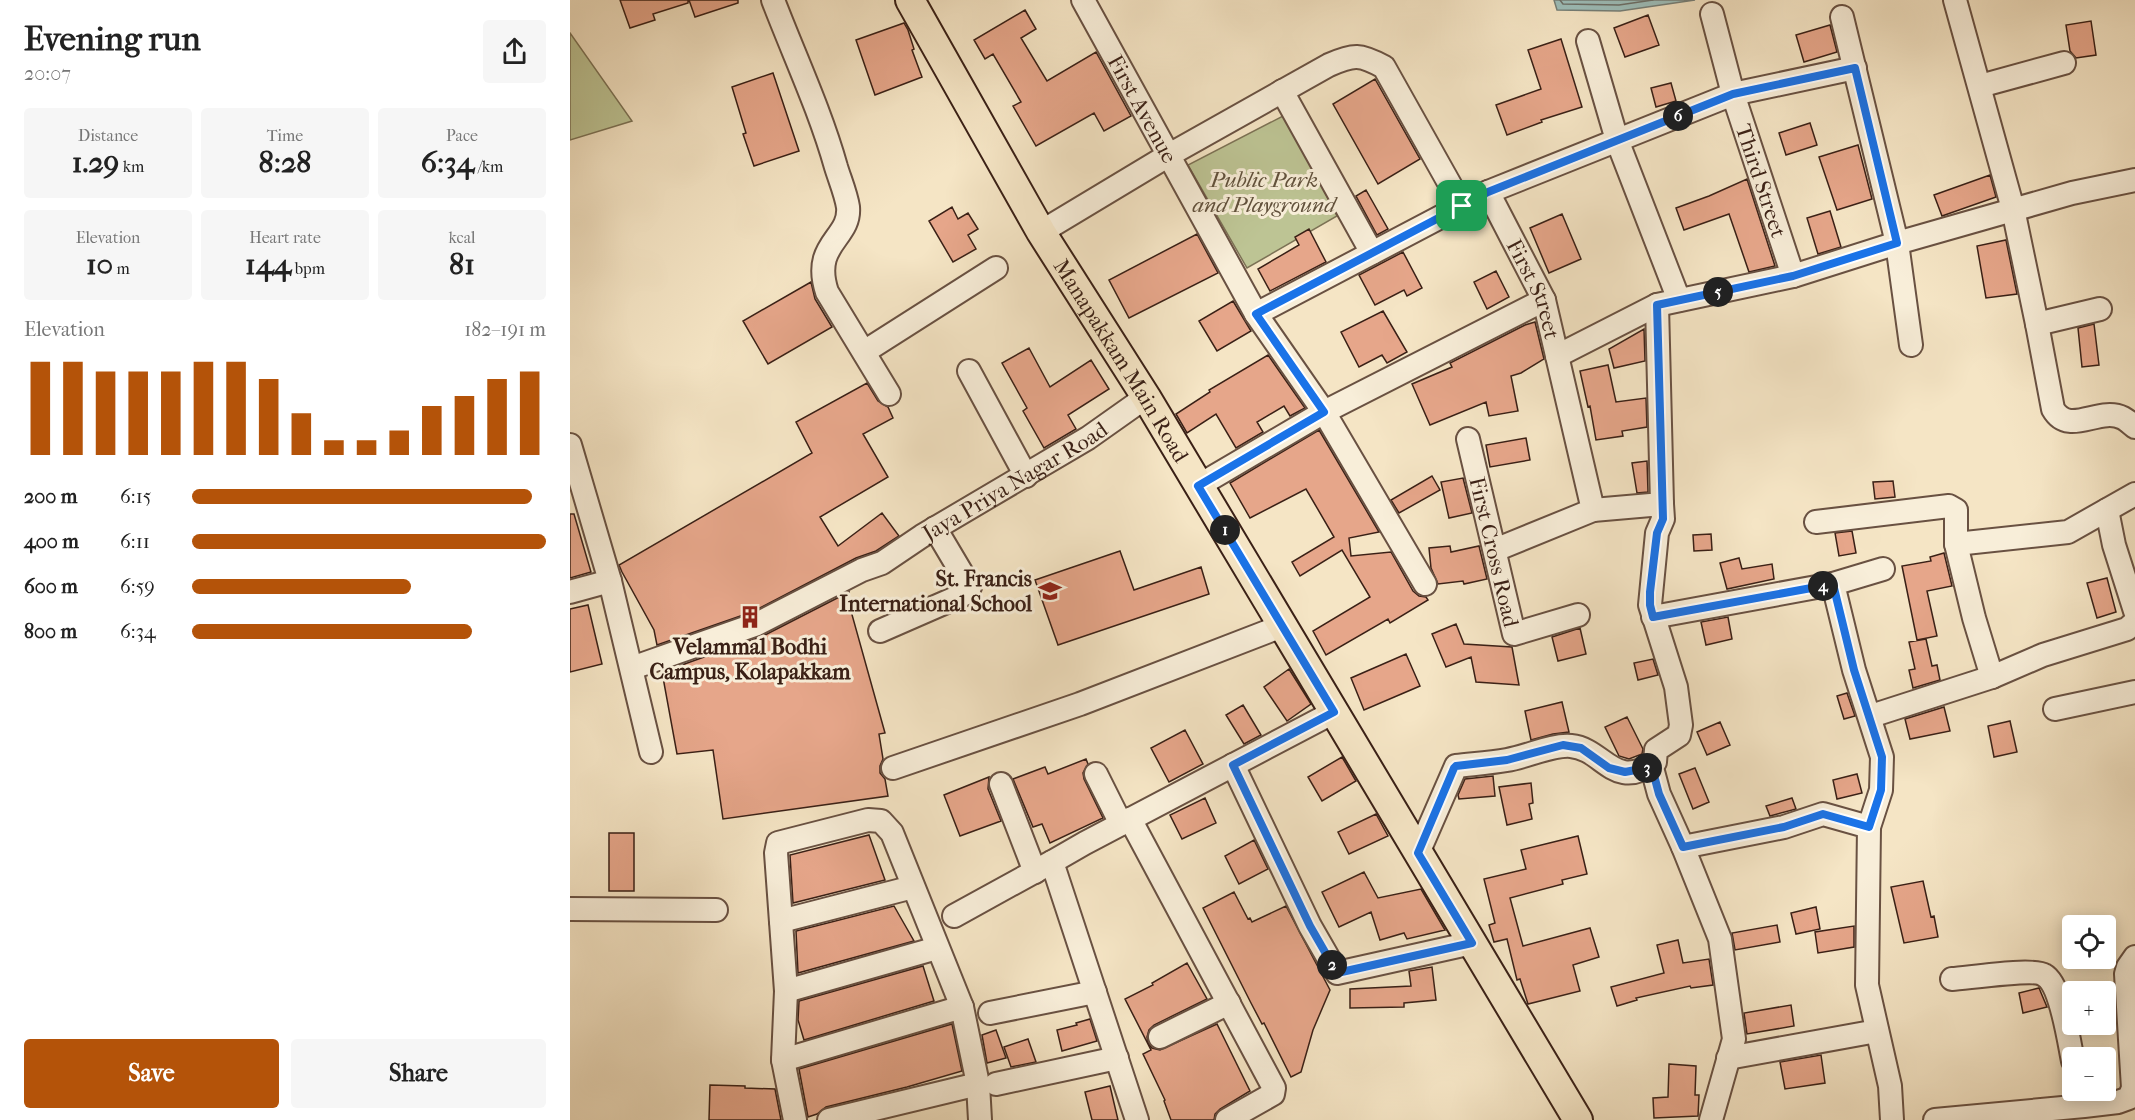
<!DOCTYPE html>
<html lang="en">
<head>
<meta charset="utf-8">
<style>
  :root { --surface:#fff; --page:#f6f6f6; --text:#222; --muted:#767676; --accent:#b45309 }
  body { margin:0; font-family:"IM FELL French Canon",serif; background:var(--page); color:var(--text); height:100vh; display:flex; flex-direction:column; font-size:22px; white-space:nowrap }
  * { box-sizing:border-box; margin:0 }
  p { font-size:20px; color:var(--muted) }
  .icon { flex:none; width:33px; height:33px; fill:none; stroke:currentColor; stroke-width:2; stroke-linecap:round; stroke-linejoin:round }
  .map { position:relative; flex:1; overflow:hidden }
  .side { display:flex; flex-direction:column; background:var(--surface); width:570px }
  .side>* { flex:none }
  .buttons { position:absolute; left:1492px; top:915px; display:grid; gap:12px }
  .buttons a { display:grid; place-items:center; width:54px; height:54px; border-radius:6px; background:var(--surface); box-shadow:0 3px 15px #0003; font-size:30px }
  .pin { position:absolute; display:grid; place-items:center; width:51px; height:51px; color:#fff; margin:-26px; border-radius:12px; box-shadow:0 3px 9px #0006 }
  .km { position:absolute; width:30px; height:30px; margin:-15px; border-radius:50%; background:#222; color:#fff; font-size:16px; line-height:30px; text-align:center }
  .round { display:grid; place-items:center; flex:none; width:63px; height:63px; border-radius:6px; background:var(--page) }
  .head { display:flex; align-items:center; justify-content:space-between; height:102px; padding:0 24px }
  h1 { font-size:33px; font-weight:700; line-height:45px }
  .stats { display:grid; grid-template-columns:repeat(3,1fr); gap:9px; height:102px; padding:6px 24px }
  .stats div { display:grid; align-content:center; border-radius:6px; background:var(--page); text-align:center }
  .stats b { font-size:30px; font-weight:700 }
  .stats small { font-size:16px; font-weight:400 }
  .stats p { font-size:16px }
  .chart { height:168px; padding:12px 24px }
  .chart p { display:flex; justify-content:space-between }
  .chart svg { width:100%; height:108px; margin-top:6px; stroke:var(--accent); stroke-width:6 }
  .cta { display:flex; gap:12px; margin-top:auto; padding:12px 24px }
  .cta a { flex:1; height:69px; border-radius:6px; background:var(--accent); color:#fff; font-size:24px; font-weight:700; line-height:69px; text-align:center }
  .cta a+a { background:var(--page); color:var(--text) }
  ul { padding:0 24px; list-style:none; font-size:20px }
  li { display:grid; grid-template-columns:96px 72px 1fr; align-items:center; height:45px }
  li i { height:15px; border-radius:8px; background:var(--accent) }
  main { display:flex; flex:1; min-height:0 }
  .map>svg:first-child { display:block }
  .green { fill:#bdc494; stroke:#7c7255; stroke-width:1.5 }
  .water { fill:#9dbeba; stroke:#757f78; stroke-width:1.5 }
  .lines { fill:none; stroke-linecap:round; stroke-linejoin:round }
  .shore { stroke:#6c6f68; stroke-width:1.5 }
  .building { fill:#e6a68a; stroke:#3a2016; stroke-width:1.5 }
  .minor-casing { stroke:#695142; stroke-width:26 }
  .major-casing { stroke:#3a2016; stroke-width:32 }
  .minor { stroke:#f8eed9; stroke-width:22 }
  .major { stroke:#f5e5c5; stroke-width:28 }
  .route-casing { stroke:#fff; stroke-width:12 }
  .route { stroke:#1a73e8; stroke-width:8 }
  .labels { text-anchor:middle; stroke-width:6; stroke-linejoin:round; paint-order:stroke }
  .street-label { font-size:22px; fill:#3a2016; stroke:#f8eed9 }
  .park-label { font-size:22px; font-style:italic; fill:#61513c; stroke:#f8eed9 }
  .poi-label { font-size:22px; font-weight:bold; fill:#3a2016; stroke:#f8eed9; text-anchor:end }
</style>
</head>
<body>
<main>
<section class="side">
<div class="head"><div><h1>Evening run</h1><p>20:07</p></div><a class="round"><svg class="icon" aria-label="share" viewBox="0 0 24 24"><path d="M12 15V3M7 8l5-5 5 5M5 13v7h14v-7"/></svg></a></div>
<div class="stats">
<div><p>Distance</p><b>1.29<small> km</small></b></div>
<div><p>Time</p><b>8:28</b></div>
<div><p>Pace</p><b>6:34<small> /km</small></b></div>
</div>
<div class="stats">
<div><p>Elevation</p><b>10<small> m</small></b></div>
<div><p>Heart rate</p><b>144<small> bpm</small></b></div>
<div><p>kcal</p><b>81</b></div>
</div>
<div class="chart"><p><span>Elevation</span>182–191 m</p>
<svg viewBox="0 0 160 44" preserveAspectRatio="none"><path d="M5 44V6M15 44V6M25 44V10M35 44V10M45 44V10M55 44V6M65 44V6M75 44V13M85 44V27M95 44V38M105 44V38M115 44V34M125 44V24M135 44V20M145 44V13M155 44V10"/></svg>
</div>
<ul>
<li><b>200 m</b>6:15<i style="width:96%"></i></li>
<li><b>400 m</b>6:11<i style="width:100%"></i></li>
<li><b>600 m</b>6:59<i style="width:62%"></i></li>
<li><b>800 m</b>6:34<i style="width:79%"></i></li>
</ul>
<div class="cta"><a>Save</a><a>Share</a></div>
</section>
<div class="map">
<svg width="1565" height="1120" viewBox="0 0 1565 1120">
  <rect width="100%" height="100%" fill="#f5e5c5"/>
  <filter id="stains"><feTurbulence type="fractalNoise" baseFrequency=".00333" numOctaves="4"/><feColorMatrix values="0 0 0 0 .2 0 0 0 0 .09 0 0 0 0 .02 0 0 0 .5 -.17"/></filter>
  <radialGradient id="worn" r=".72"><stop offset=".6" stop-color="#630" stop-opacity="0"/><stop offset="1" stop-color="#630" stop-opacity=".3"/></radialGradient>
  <path class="green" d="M 0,33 L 62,121 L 0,140 Z
    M 715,115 L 767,216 L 677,268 L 618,165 Z"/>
  <path class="water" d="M 984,0 L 1125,0 L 1050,11 L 987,10 Z"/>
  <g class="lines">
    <path class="shore" d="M 990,0 L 993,4 L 1049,5 L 1083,0"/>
  </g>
  <path class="building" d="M 50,0 L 118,0 L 118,3 L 83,14 L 85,20 L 60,28 Z
    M 119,0 L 168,0 L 168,3 L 125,17 Z
    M 455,10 L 466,29 L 451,38 L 477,81 L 526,52 L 561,116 L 534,131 L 524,113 L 466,146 L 443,106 L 451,102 L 423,54 L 415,59 L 404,40 Z
    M 1078,15 L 1089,45 L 1055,57 L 1044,28 Z
    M 1521,21 L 1526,55 L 1506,58 L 1500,51 L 1496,25 Z
    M 334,23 L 338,30 L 344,49 L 342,50 L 352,77 L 305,95 L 286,40 Z
    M 1260,25 L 1267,52 L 1234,62 L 1226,35 Z
    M 991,39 L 1012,107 L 971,120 L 972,122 L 937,135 L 926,105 L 971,89 L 958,50 Z
    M 203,73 L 229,151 L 184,166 L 173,134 L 176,133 L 162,87 Z
    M 805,79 L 850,159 L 808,184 L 763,104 Z
    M 1101,83 L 1106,101 L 1086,107 L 1081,88 Z
    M 1240,123 L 1247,145 L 1216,155 L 1209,133 Z
    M 1288,145 L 1302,199 L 1267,210 L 1249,157 Z
    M 1420,175 L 1426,197 L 1372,216 L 1364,195 Z
    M 1177,179 L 1205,266 L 1179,272 L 1159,214 L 1114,230 L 1106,208 L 1139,196 Z
    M 796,190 L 818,229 L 807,235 L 786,196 Z
    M 382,207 L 388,219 L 398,213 L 408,229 L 398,235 L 406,249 L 383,262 L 359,221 Z
    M 1260,211 L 1271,247 L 1248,254 L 1237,218 Z
    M 992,214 L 1011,259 L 979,273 L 960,228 Z
    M 739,229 L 756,262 L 700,291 L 688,269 L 729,245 L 725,237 Z
    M 627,234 L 648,273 L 559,318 L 539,280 Z
    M 1436,240 L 1447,294 L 1416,298 L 1407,246 Z
    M 833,252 L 852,288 L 837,296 L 834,290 L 805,305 L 789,275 Z
    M 926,271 L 939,297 L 917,309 L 904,282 Z
    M 241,282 L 245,299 L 262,327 L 198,364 L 173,321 Z
    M 663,301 L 681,331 L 647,351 L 629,321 Z
    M 813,311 L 837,352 L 817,363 L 812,355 L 789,367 L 771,332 Z
    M 965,322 L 974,359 L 951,373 L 941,376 L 948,411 L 919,416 L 916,402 L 860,425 L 842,384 L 882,367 L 880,363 L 955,325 Z
    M 1524,324 L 1529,365 L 1512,367 L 1508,328 Z
    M 1074,329 L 1075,361 L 1044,368 L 1039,349 Z
    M 459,348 L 480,387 L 521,360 L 539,389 L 498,415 L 506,429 L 474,448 L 453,411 L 457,408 L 432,363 Z
    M 698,355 L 735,408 L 720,416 L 714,406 L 687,422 L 693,432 L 666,448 L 646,414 L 617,433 L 606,414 L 640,392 L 639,390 Z
    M 1038,365 L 1046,402 L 1076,398 L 1077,427 L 1052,431 L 1053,436 L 1026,440 L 1020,406 L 1018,407 L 1010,371 Z
    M 297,383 L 308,401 L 318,407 L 323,418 L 293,434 L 318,477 L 250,517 L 268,546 L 312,513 L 329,536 L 306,551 L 286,558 L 182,612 L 87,645 L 84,630 L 52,572 L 49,565 L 242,453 L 226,422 Z
    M 749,430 L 809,532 L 779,538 L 781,556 L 821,552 L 843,591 L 849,596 L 856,597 L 858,600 L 820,623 L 818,619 L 756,655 L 743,631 L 800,597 L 772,550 L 730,576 L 722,562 L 764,537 L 736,489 L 680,518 L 660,483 Z
    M 956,438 L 960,460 L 920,467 L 916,445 Z
    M 1077,461 L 1078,492 L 1067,493 L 1062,463 Z
    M 862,476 L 870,490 L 829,513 L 821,500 Z
    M 893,478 L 902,513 L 879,518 L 871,482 Z
    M 1323,481 L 1325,497 L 1305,499 L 1303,482 Z
    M 0,514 L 4,514 L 21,572 L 0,578 Z
    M 1282,531 L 1286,553 L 1269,556 L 1265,533 Z
    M 1141,534 L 1142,550 L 1124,551 L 1123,535 Z
    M 880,546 L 881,552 L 909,546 L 917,579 L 894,584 L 893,581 L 868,584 L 861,568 L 859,548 Z
    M 550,551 L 564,590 L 631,567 L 639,594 L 488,645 L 465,580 Z
    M 1374,553 L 1382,586 L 1357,591 L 1367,636 L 1347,640 L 1332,566 L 1361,561 L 1360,557 Z
    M 1169,558 L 1172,569 L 1202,564 L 1204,579 L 1157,589 L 1150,563 Z
    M 1537,578 L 1546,612 L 1527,618 L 1517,583 Z
    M 279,592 L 279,604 L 315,733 L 309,734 L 313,759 L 310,766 L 310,773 L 315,779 L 318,796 L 153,819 L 143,750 L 107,754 L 92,672 L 193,636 Z
    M 18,605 L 32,664 L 0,672 L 0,609 Z
    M 1158,617 L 1162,639 L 1136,645 L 1131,622 Z
    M 886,624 L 894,644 L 942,647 L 949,685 L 906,682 L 901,657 L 876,667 L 862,634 Z
    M 1010,628 L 1016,654 L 988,661 L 982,637 Z
    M 1356,639 L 1362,666 L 1367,665 L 1370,680 L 1343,688 L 1339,670 L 1345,669 L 1339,642 Z
    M 836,654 L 850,686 L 794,710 L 781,678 Z
    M 1083,659 L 1088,675 L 1068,680 L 1064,663 Z
    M 719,669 L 741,704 L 717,721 L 694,687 Z
    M 1277,693 L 1285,716 L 1274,719 L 1267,696 Z
    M 992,702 L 999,732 L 983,734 L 961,740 L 955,711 Z
    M 673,705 L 691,735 L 674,744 L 656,715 Z
    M 1374,707 L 1380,731 L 1340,739 L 1335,719 Z
    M 1057,717 L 1073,749 L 1072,754 L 1059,759 L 1049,756 L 1035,727 Z
    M 1440,721 L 1447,752 L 1424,757 L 1418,726 Z
    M 1150,722 L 1160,745 L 1137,755 L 1127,732 Z
    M 615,730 L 633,764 L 599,782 L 581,748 Z
    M 772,757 L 786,781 L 752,801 L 738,777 Z
    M 516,759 L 518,764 L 513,773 L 514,779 L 533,818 L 480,843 L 472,824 L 463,827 L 443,779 L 475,767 L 478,774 Z
    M 1125,768 L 1139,802 L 1123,809 L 1109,774 Z
    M 1287,774 L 1292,793 L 1267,799 L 1263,780 Z
    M 923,776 L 925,796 L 889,799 L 888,795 L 895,779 Z
    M 419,777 L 418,789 L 431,821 L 390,836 L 374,795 Z
    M 961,783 L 963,803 L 959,804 L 962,819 L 937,825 L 929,787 Z
    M 635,798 L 646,823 L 612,839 L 600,815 Z
    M 1222,798 L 1226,809 L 1200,816 L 1196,806 Z
    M 806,814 L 818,836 L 779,854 L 768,832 Z
    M 39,833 L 64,833 L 64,891 L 39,891 Z
    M 299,835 L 315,880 L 223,903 L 220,855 Z
    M 1008,836 L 1017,874 L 992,880 L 993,884 L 940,898 L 953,946 L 1020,928 L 1029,957 L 1003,965 L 1010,991 L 958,1004 L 950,979 L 947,980 L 937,939 L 924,942 L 919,925 L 925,923 L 914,879 L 956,869 L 951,850 Z
    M 684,840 L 698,869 L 669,884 L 655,856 Z
    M 794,872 L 808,898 L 851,889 L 875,930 L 837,939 L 834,933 L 810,940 L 801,912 L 769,927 L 752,892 Z
    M 1353,881 L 1361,917 L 1364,916 L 1368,937 L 1334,943 L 1321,887 Z
    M 664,892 L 678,919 L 680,918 L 682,922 L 716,906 L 760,990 L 743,1030 L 731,1072 L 721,1077 L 694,1023 L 692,1024 L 681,1003 L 633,908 Z
    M 324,906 L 344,941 L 228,973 L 226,931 Z
    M 1246,907 L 1250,929 L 1226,934 L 1221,913 Z
    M 1207,925 L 1210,942 L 1165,950 L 1162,933 Z
    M 1284,926 L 1284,947 L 1248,953 L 1245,932 Z
    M 1108,940 L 1113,963 L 1139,959 L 1143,985 L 1121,988 L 1120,986 L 1066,998 L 1067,1000 L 1047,1006 L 1041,987 L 1094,973 L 1087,945 Z
    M 617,963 L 637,999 L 584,1025 L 579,1030 L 577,1037 L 578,1042 L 582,1048 L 590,1050 L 647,1024 L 680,1091 L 650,1109 L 645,1114 L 644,1120 L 601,1120 L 594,1101 L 595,1100 L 573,1054 L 581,1050 L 555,999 L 583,985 L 582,983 Z
    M 353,966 L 364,1001 L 234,1040 L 228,1020 L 229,1001 Z
    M 862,967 L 866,1000 L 834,1003 L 834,1007 L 780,1008 L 780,989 L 841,986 L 839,971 Z
    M 1469,988 L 1477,1007 L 1453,1013 L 1449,993 Z
    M 1221,1005 L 1224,1026 L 1177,1034 L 1174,1013 Z
    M 520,1019 L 527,1041 L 492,1051 L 487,1030 L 507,1025 L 506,1023 Z
    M 382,1024 L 392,1071 L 337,1087 L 256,1107 L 247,1114 L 238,1117 L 229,1069 Z
    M 426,1030 L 436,1058 L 417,1063 L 412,1035 Z
    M 458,1039 L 466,1062 L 441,1067 L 434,1047 Z
    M 1251,1055 L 1255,1083 L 1215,1089 L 1210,1062 Z
    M 1099,1064 L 1126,1066 L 1125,1095 L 1129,1095 L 1128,1116 L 1084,1118 L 1083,1098 L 1098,1097 Z
    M 140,1085 L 175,1086 L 175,1088 L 205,1089 L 211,1120 L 139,1120 Z
    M 540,1086 L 548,1120 L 522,1120 L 515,1092 Z"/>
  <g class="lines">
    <g class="minor-casing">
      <g id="minor">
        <path d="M 203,0 C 224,55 250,110 266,167 C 270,180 276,194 278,207 C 281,239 241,243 257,292 L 319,394"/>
        <path id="s1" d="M 513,0 L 686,314 L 754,412 L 855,584"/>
        <path d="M 1385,0 L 1443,209 L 1467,324 L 1483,409 C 1499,437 1529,406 1553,418 C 1557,420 1561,424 1565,427"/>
        <path id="s2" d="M 1142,14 L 1163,94 L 1223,276"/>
        <path d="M 1272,17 L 1327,243 L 1502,193 L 1565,180"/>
        <path d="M 1018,41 L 1047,140 L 1109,300"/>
        <path d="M 1410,86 L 1494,63"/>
        <path d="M 712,91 L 802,253"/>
        <path id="s3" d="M 918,192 L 974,300 L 1023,510 L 925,550"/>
        <path d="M 471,232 L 599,155 L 759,65 C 784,54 790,54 814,67 L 892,206"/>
        <path d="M 686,314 L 918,192 L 1163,94 L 1285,68"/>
        <path d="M 1467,324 L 1530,309"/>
        <path d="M 294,352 L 426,268"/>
        <path d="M 987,356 L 1087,305 L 1223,276 L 1327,243 L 1341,345"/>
        <path d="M 399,371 L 456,476"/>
        <path id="s4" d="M 898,439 L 944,634 L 1008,615"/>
        <path d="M 0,445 L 40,581 L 0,592"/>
        <path d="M 628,486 L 754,412 L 974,300"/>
        <path d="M 1565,494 L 1498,532 L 1386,544 L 1404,618 L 1422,677 L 1473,655 L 1557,629 L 1565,622"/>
        <path d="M 1023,510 L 1092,504 L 1087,305"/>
        <path d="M 1537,510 L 1544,545 L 1565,611"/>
        <path d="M 1246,522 L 1379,506 L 1386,510 L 1386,544"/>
        <path d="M 40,581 L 81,752"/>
        <path d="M 1083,617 L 1263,584"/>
        <path d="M 310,631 L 397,593 L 400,587 L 365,528"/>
        <path id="s5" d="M 62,668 L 187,624 L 292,570 L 312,563 L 352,536 L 518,438 L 576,397"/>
        <path d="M 1485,709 L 1565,692"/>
        <path d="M 1301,716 L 1422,677"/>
        <path d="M 1081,764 L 1089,794 L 1113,847"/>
        <path d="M 663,765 L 740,926 L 767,973 L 902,943"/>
        <path d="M 323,768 L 510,704 L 712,626"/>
        <path d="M 526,774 L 551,824"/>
        <path d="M 431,784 L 465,872"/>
        <path d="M 560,819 L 704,1088 L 703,1094 L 657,1120"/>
        <path d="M 1299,827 L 1311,790 L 1312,757 L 1284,670 L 1263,584 L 1313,569"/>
        <path d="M 848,853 L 886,766 C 903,764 920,763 937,760 C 956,757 983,744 1001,746 C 1034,749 1044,792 1085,762 L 1086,750 L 1109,735 L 1111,725 L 1106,687 L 1080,605 L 1087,533 L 1093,519 L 1092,504"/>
        <path d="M 0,909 L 146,910"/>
        <path d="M 384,916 L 482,862"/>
        <path d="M 211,921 L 343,887"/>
        <path d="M 1382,979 C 1398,978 1463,968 1474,975 C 1491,984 1499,1042 1503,1061"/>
        <path d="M 216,991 L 367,948"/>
        <path d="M 420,1013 L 525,992"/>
        <path d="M 590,1037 L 659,1003"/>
        <path d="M 1158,1058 L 1307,1031"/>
        <path d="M 213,1060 L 392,1007"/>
        <path d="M 426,1084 L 547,1058"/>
        <path d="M 225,1120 L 213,1060 L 216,991 L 206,853 L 208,843 L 298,820 L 311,821 L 322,833 L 392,1007 L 408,1084 L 410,1120"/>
        <path d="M 259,1120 L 408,1084"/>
        <path d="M 567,1120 L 482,862 L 515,843 L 764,712"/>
        <path d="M 1141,1120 L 1164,1039 L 1150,939 L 1113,847 L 1214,827 L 1253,814 L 1299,827 L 1297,985 L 1320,1086 L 1322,1120"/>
        <path d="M 1365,1120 L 1514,1106 L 1548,1102 L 1559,1098 L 1563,1088 L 1556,974 L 1558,967 L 1565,957"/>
      </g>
    </g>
    <g class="major-casing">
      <g id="major">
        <path id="s6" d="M 340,0 L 471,232 L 576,397 L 1008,1120"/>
      </g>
    </g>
    <use href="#minor" class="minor"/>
    <use href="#major" class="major"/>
  </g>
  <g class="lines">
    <g class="route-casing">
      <path id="route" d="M 1285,68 L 1327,243 L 1223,276 L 1087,305 L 1093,519 L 1087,533 L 1080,592 L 1080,605 L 1083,617 L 1263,584 L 1284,670 L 1312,757 L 1311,790 L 1299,827 L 1253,814 L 1214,827 L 1113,847 L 1089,794 L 1081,764 L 1076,768 L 1055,772 L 1039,768 L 1011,748 L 993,745 L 937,760 L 886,766 L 884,768 L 848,853 L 902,943 L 767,973 L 740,926 L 663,765 L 764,712 L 628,486 L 754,412 L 686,314 L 918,192 L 1163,94 Z"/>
    </g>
    <use href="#route" class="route"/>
  </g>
  <defs>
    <g id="school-bare" transform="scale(1.8)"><path d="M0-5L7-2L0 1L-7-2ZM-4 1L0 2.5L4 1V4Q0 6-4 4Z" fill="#8f2418" stroke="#f8eed9" stroke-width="2.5" paint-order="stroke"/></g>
    <g id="building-bare" transform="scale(1.8)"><path d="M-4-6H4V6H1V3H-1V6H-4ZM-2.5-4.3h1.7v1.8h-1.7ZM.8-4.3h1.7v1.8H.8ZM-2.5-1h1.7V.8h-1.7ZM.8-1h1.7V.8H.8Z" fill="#8f2418" stroke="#f8eed9" stroke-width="2.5" paint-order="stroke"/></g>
  </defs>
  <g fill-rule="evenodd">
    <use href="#school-bare" x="480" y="591"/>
    <use href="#building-bare" x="180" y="617"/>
  </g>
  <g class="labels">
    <g class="street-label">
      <text dy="8" stroke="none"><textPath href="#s1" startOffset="124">First Avenue</textPath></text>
      <text dy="8" stroke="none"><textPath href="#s2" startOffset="174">Third Street</textPath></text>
      <text dy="8" stroke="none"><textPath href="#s3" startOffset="108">First Street</textPath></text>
      <text dy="8" stroke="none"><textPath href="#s6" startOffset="418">Manapakkam Main Road</textPath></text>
      <text dy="8" stroke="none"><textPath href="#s5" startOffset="428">Jaya Priya Nagar Road</textPath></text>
      <text dy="8" stroke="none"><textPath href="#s4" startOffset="116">First Cross Road</textPath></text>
    </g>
    <g class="park-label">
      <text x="694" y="187">Public Park<tspan x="694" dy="25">and Playground</tspan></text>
    </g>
    <g class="poi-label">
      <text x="462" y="586">St. Francis<tspan x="462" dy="25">International School</tspan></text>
      <text x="180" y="654" text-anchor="middle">Velammal Bodhi<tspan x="180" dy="25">Campus, Kolapakkam</tspan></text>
    </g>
  </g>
  <rect width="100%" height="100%" filter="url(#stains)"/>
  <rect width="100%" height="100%" fill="url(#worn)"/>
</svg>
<div class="buttons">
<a><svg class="icon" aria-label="locate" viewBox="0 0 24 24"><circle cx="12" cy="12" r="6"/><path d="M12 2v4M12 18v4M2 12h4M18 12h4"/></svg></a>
<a>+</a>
<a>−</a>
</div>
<div class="pin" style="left:892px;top:206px;background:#1e9e55"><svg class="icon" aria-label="arrive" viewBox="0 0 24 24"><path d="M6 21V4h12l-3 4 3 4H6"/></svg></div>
<b class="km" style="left:655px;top:530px">1</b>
<b class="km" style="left:762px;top:965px">2</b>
<b class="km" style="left:1077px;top:768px">3</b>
<b class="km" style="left:1253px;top:586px">4</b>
<b class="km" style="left:1148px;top:292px">5</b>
<b class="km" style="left:1108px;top:116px">6</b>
</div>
</main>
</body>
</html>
